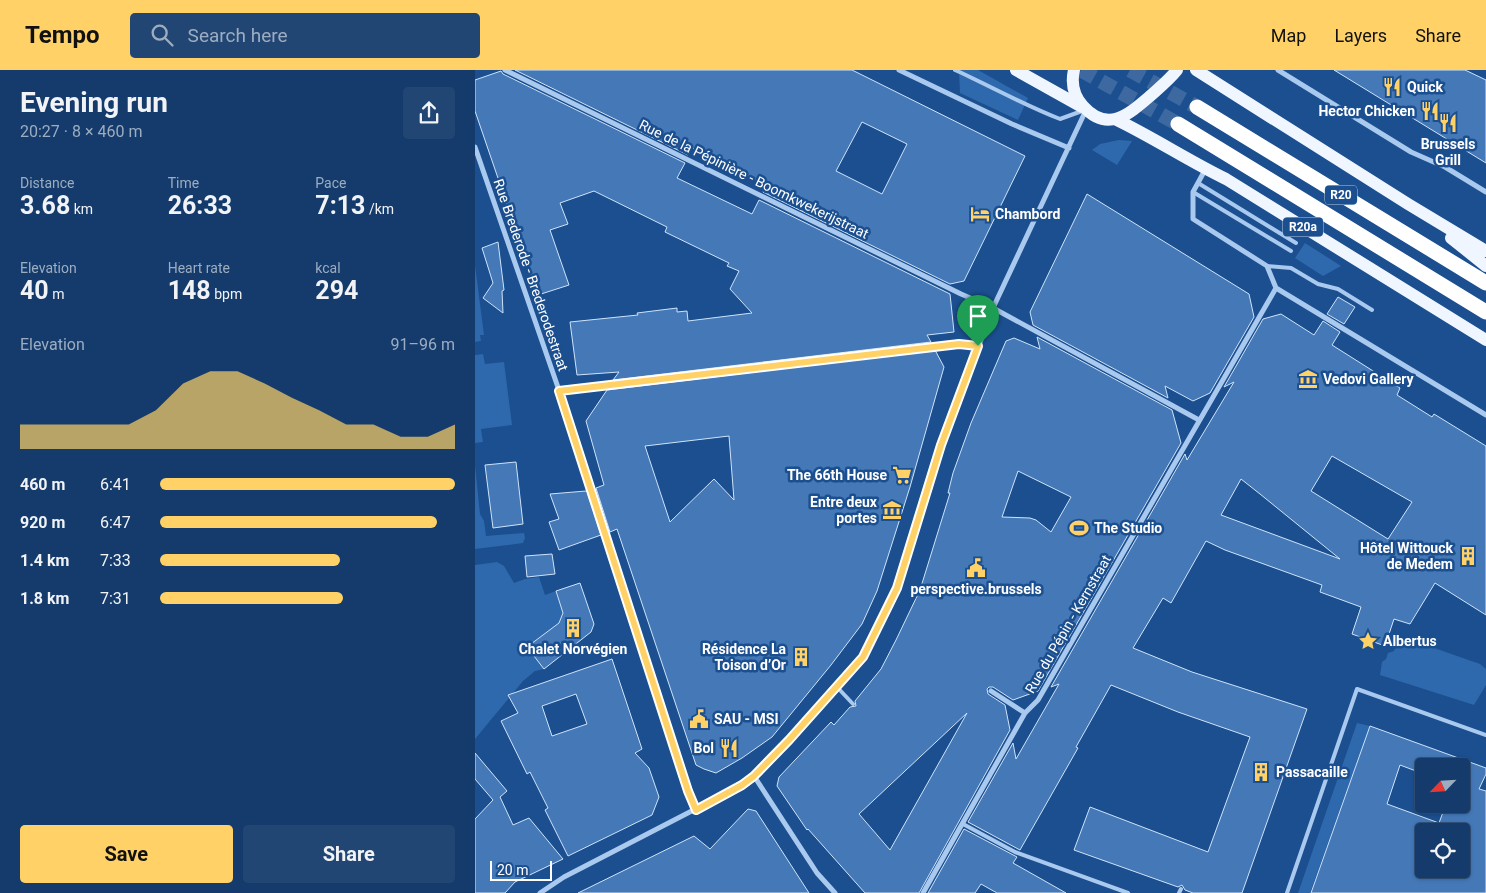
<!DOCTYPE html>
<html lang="en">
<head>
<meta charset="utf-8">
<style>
  :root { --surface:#143b6b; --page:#214673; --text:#f1f3f6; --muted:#9dadc1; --line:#33557e; --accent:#ffd166 }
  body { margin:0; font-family:Roboto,sans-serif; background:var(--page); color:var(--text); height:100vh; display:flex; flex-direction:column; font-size:19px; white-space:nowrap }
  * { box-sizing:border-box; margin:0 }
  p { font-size:16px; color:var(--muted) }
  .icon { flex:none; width:28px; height:28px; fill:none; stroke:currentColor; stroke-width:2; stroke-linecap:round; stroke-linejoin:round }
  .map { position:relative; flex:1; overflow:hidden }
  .side { display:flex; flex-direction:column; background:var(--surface); width:475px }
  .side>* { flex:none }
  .needle { width:32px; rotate:245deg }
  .fabs { position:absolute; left:940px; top:688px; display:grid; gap:10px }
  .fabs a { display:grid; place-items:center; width:55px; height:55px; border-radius:5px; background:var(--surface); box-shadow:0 1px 4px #0004,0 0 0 1px var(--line); font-size:25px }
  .scale { position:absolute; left:15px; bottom:12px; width:62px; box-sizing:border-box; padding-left:5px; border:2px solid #fff; border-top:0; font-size:14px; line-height:18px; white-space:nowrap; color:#fff; -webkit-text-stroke:4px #1b4f8f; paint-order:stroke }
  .pin { position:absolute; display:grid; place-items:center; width:42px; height:42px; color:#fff; margin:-51px -21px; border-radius:50% 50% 50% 0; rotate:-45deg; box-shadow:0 0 5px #0007 }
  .pin .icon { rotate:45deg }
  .round { display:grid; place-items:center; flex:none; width:52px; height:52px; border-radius:5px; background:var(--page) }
  .head { display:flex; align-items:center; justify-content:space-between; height:85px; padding:0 20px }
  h1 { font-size:28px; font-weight:700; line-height:38px }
  .stats { display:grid; grid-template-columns:repeat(3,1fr); gap:8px; height:85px; padding:5px 20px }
  .stats div { display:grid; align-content:center }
  .stats b { font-size:25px; font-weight:700 }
  .stats small { font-size:14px; font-weight:400 }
  .stats p { font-size:14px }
  .chart { height:140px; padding:10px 20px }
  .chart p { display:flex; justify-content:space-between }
  .chart svg { width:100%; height:90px; margin-top:5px; fill:var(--accent); opacity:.7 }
  .action { display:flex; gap:10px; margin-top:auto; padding:10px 20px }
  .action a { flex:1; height:58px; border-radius:5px; background:var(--accent); color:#111; font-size:20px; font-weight:700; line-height:58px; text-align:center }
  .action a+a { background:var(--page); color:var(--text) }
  ul { padding:0 20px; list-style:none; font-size:16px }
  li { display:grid; grid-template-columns:80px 60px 1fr; align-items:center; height:38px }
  li i { height:12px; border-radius:6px; background:var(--accent) }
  header { display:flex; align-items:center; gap:30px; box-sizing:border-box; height:70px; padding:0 25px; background:var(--accent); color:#111 }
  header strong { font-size:24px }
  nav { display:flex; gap:28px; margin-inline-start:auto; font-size:18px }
  .search { width:350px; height:45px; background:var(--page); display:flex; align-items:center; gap:12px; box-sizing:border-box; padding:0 18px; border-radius:5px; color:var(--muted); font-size:19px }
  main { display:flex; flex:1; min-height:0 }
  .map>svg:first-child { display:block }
  .green { fill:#2e69ad }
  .building { fill:#4478b7; stroke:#cfe3fa; fill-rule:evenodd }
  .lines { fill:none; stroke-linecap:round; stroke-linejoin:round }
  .highway-tunnel { stroke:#3d69a0; stroke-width:15; stroke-dasharray:15 8; stroke-linecap:butt }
  .lane { stroke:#a9c9ee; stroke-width:4 }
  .street { stroke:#a9c9ee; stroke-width:5 }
  .primary { stroke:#f0f6ff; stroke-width:12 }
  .highway { stroke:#fff; stroke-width:15 }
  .route-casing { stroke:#fff; stroke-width:10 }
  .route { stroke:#ffd166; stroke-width:6 }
  .labels { text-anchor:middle; stroke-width:5; stroke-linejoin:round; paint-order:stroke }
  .shield { fill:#1b4f8f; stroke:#bbcadd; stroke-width:1 }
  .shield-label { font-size:12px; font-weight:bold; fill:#fff }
  .poi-label { font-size:14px; font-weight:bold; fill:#fff; stroke:#1b4f8f; text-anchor:start }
  .street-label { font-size:14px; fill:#fff; stroke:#1b4f8f }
</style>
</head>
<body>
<header>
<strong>Tempo</strong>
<div class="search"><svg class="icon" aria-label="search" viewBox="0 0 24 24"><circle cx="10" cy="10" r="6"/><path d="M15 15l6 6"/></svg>Search here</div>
<nav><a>Map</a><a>Layers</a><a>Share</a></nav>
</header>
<main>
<section class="side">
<div class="head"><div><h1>Evening run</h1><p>20:27 · 8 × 460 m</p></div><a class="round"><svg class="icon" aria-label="share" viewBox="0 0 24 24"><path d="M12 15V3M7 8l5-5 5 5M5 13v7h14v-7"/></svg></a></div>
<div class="stats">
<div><p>Distance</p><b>3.68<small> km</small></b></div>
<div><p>Time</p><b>26:33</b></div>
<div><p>Pace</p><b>7:13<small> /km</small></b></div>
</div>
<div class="stats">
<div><p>Elevation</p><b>40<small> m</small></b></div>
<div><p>Heart rate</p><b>148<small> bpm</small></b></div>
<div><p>kcal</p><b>294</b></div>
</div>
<div class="chart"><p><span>Elevation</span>91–96 m</p>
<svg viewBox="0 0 160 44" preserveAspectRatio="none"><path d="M0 44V32L10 32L20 32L30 32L40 32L50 25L60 12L70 6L80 6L90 12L100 19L110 25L120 32L130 32L140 38L150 38L160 32V44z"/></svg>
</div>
<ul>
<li><b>460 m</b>6:41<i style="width:100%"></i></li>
<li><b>920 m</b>6:47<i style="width:94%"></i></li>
<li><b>1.4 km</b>7:33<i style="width:61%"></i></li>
<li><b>1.8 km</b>7:31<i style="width:62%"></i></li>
</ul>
<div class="action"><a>Save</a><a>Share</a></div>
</section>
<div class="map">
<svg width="1011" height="823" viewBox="0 0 1011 823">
  <rect width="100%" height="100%" fill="#1b4f8f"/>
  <path class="green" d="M 484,0 L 503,0 L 553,28 L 543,50 L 485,23 Z
    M 644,70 L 657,71 L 642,95 L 617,80 L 625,74 Z
    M 830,173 L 866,196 L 848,206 L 820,188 Z
    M 0,195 L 9,265 L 5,265 L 6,271 L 0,272 Z
    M 8,284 L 10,294 L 29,292 L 37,355 L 6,359 L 8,372 L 0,373 L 0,285 Z
    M 0,395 L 5,444 L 9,451 L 11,466 L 49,463 L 50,468 L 48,473 L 0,479 Z
    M 22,492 L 29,496 L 39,513 L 50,509 L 64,507 L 70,525 L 81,521 L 88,543 L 84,553 L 56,574 L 55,573 L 52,576 L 69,599 L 60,601 L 48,611 L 0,669 L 0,495 Z
    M 925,566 L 1005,594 L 1011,599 L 1011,615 L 999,635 L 905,605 L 907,592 L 911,589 L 913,583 L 919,581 Z
    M 882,653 L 895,656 L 835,823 L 823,823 Z"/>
  <path class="building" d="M 40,0 L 377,0 L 550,86 L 489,211 L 475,214 L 288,122 L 292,115 L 217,78 L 213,85 ZM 387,52 L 432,74 L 407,124 L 361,101 Z
    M 859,0 L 990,0 L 1011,10 L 1011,93 Z
    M 26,1 L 28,4 L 210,93 L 202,108 L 277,144 L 284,130 L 475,224 L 479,262 L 452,265 L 456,272 L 138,310 L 144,302 L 102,305 L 95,252 L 163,245 L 162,243 L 202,238 L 202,242 L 212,241 L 213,251 L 277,243 L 255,219 L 264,201 L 252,196 L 254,193 L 190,162 L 192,157 L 119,121 L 85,133 L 93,154 L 75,160 L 94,215 L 63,225 L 0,41 L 0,10 Z
    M 612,124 L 774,224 L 779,247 L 735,323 L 718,331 L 690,316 L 693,328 L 558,255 L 555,242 Z
    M 23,172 L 29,220 L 27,221 L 28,243 L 8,228 L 18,213 L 7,178 Z
    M 863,227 L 880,237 L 869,254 L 852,244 Z
    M 806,244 L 839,265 L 848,251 L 865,262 L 857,275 L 925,318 L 922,325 L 957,347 L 959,344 L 1011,376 L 1011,545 L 960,513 L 935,554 L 919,549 L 910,576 L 877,564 L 886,537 L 845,522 L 847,515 L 750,480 L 731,471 L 696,533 L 688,528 L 658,578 L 717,602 L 832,639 L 767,823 L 718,823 L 710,820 L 707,815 L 703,817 L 599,780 L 615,737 L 733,782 L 775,667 L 703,642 L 636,615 L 601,677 L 603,678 L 545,780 L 493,752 L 538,673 L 541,689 L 584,614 L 576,617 L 710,384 L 712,390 L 759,312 L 749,317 L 788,249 ZM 857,386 L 937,432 L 913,469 L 836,421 ZM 766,409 L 785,424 L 865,489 L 746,445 Z
    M 562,267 L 697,340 L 706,373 L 563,621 L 538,630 L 518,617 L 514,617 L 512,619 L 513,624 L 530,635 L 535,660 L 444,823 L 390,823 L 333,759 L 332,760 L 302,716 L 304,707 L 356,652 L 359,655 L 375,637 L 381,636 L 380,631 L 406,599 L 421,570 L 445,520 L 475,423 L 473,423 L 478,403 L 496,353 L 531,271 L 539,268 L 565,279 ZM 543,401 L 596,427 L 576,462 L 561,450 L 555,448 L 527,447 ZM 492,643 L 415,780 L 384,744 Z
    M 460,280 L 469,297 L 435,417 L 402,521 L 387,554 L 356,595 L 297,667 L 267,688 L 241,703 L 229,699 L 221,695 L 142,459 L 135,462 L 121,418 L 129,415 L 111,351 L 132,320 ZM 254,366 L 259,430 L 239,409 L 195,452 L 170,376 Z
    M 41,392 L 48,454 L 18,458 L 10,395 Z
    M 111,421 L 112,421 L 126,465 L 84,480 L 74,452 L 84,449 L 75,424 Z
    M 77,484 L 80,504 L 52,507 L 50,486 Z
    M 105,513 L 119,554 L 116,562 L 69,599 L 52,577 L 84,553 L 88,543 L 81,521 Z
    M 137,589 L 167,679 L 160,683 L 174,698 L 184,727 L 177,745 L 93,786 L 70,740 L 73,738 L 55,702 L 52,704 L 26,651 L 43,643 L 33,625 ZM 101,624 L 112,654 L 77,666 L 67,636 Z
    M 895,656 L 1011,698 L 1011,704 L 1004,719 L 1011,721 L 1011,823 L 836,823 ZM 925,695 L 949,704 L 949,696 L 986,696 L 986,734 L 971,734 L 964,753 L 912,734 ZM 949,761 L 986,761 L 986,799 L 949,799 Z
    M 0,683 L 32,721 L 25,727 L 38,755 L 54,748 L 88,789 L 40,812 L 30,823 L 0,823 L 0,749 L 18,730 L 0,709 Z
    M 273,739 L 281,741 L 334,823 L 103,823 L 219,766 L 235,779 Z
    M 489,759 L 542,787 L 538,793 L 591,823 L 522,823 L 506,814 L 500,823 L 453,823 Z"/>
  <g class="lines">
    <path class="highway-tunnel" d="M 606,0 L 703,54
      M 655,0 L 722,37"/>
    <path class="lane" d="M 480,0 C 515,16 549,35 585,49 L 607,41
      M 723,113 L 821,173
      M 718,122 L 816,181
      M 792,196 L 816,198 L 843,214 L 863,219 L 897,240
      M 362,617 L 378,634
      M 488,754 L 540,782 L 653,823
      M 704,823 L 706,819
      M 812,823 L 882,619 L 1011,665"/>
    <path class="street" d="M 30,0 L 486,224 L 518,238 L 724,350
      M 424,0 L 537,54 L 594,78
      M 803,0 L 936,82 L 970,97 L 1011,122
      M 0,77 L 97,358 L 213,721 L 221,740
      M 730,100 L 718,122 L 718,149 L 792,196 L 801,218 L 1011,345
      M 85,321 L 484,273 L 503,276
      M 516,621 L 550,643
      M 279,706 L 342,803 L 360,823
      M 65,823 L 89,807 L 267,715 L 279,706 L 314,670 L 371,607 L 387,587 L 404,555 L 422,518 L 466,375 L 518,238 L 611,40
      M 448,823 L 550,643 L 563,630 L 801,218"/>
    <path class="primary" d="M 541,0 L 607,37
      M 599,0 C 596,13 599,26 608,36 C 632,63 653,45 674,27 C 684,18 694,10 702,0
      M 721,0 L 933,134 L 1011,181
      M 642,50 C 679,68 714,91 751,109 L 1011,270
      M 976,168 L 1011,196"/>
    <path class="highway" d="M 722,37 L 1011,213
      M 703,54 L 1011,242"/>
  </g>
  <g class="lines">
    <g class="route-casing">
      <path id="route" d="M 484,274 L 503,276 L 466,375 L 422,518 L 388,587 L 314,670 L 279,706 L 267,715 L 221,740 L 213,721 L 84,321 Z"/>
    </g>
    <use href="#route" class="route"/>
  </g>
  <defs>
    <g id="restaurant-bare" transform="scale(1.5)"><path d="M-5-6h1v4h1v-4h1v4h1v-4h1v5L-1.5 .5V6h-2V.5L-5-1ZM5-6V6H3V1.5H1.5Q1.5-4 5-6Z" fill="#ffd166" stroke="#1b4f8f" stroke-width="2.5" paint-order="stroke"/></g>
    <g id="hotel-bare" transform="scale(1.5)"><path d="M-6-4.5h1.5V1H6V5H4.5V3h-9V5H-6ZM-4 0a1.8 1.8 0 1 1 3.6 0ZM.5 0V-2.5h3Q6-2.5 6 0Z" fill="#ffd166" stroke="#1b4f8f" stroke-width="2.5" paint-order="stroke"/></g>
    <g id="museum-bare" transform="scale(1.5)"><path d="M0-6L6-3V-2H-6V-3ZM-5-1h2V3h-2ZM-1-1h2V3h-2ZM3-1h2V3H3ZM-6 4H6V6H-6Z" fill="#ffd166" stroke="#1b4f8f" stroke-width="2.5" paint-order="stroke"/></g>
    <g id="supermarket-bare" transform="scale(1.5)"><path d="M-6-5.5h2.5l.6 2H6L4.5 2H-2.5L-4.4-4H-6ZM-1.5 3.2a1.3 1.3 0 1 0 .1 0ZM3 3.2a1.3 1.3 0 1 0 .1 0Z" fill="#ffd166" stroke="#1b4f8f" stroke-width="2.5" paint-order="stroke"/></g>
    <g id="stadium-bare" transform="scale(1.5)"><path d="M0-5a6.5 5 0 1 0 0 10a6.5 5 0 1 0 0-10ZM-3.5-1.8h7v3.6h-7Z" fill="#ffd166" stroke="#1b4f8f" stroke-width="2.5" paint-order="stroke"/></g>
    <g id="building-bare" transform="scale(1.5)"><path d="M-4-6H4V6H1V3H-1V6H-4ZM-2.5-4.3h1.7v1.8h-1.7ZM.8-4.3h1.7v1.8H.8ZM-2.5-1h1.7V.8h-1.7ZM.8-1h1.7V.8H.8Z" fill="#ffd166" stroke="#1b4f8f" stroke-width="2.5" paint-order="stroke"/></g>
    <g id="civic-bare" transform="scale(1.5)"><path d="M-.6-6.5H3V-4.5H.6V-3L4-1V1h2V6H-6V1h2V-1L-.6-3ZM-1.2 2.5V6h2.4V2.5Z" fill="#ffd166" stroke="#1b4f8f" stroke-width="2.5" paint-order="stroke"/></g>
    <g id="sight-bare" transform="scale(1.5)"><path d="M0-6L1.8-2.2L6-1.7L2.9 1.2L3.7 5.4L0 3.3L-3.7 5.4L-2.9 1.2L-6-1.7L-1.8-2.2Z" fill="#ffd166" stroke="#1b4f8f" stroke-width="2.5" paint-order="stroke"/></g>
  </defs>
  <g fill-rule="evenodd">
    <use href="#restaurant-bare" x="917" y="17"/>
    <use href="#restaurant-bare" x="955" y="41"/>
    <use href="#restaurant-bare" x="973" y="53"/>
    <use href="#hotel-bare" x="505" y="144"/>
    <use href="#museum-bare" x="833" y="309"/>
    <use href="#supermarket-bare" x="427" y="405"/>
    <use href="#museum-bare" x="417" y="440"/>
    <use href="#stadium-bare" x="604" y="458"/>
    <use href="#building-bare" x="993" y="486"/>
    <use href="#civic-bare" x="501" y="498"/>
    <use href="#building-bare" x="98" y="558"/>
    <use href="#sight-bare" x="893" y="571"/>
    <use href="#building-bare" x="326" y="587"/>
    <use href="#civic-bare" x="224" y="649"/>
    <use href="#restaurant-bare" x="254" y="678"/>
    <use href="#building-bare" x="786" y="702"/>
  </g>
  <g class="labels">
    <g class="shield">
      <rect x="850" y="115.5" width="32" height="19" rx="4"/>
      <rect x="808" y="147.5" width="40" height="19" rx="4"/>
    </g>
    <g class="shield-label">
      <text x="866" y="129">R20</text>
      <text x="828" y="161">R20a</text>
    </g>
    <g class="poi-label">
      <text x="932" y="22">Quick</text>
      <text x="940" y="46" text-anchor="end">Hector Chicken</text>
      <text x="973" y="79" text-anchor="middle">Brussels<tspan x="973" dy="16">Grill</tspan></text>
      <text x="520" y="149">Chambord</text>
      <text x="848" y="314">Vedovi Gallery</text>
      <text x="412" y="410" text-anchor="end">The 66th House</text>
      <text x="402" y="437" text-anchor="end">Entre deux<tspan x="402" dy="16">portes</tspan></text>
      <text x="619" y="463">The Studio</text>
      <text x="978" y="483" text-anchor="end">Hôtel Wittouck<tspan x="978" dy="16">de Medem</tspan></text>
      <text x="501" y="524" text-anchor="middle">perspective.brussels</text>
      <text x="908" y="576">Albertus</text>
      <text x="98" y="584" text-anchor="middle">Chalet Norvégien</text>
      <text x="311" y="584" text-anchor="end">Résidence La<tspan x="311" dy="16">Toison d’Or</tspan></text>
      <text x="239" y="654">SAU - MSI</text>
      <text x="239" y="683" text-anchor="end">Bol</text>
      <text x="801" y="707">Passacaille</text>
    </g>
    <g class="street-label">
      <text transform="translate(279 109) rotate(26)" y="5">Rue de la Pépinière - Boomkwekerijstraat</text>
      <text transform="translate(56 205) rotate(71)" y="5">Rue Brederode - Brederodestraat</text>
      <text transform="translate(593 554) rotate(-60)" y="5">Rue du Pépin - Kernstraat</text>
    </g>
  </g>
</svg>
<div class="fabs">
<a><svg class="needle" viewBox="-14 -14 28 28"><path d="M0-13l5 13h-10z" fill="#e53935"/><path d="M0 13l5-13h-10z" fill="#9dadc1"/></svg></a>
<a><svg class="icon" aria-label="locate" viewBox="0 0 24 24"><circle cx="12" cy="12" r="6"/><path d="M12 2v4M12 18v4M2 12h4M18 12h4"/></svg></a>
</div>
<div class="scale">20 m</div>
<div class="pin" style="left:503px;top:276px;background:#1e9e55"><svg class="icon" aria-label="arrive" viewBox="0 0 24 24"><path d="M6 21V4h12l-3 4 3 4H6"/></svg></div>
</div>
</main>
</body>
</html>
